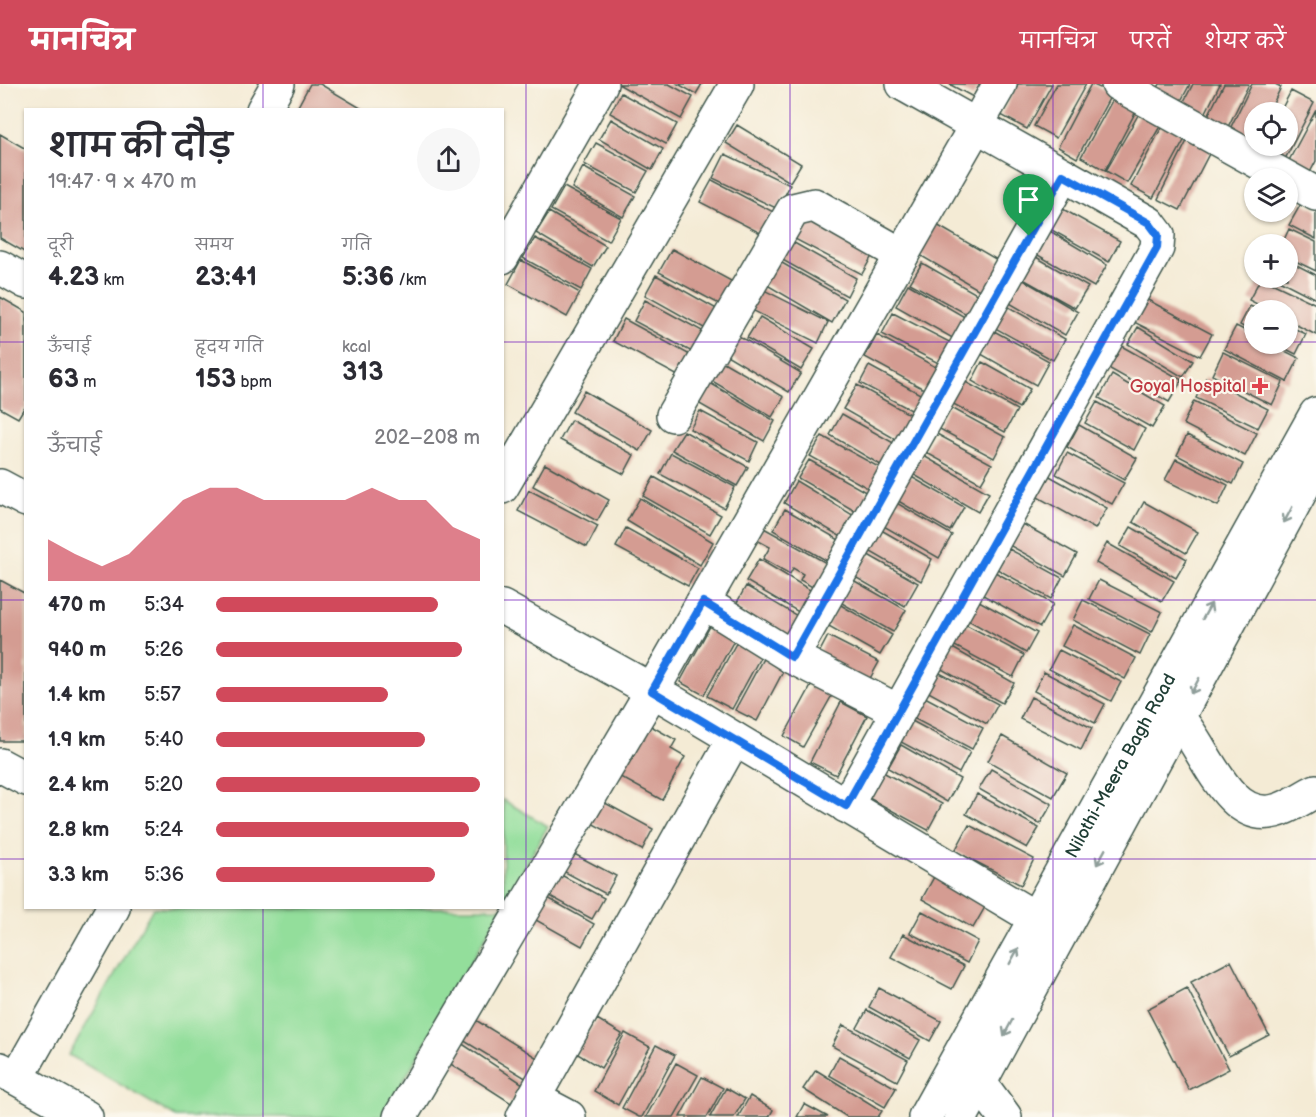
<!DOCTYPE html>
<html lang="hi">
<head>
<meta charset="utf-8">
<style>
  :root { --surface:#fff; --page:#f7f7f7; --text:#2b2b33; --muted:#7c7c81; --accent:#d1495b }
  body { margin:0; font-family:"Balsamiq Sans","Playpen Sans Deva",sans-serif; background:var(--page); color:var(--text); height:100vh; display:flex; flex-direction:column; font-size:22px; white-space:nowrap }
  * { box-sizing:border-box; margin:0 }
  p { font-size:20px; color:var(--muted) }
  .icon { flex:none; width:33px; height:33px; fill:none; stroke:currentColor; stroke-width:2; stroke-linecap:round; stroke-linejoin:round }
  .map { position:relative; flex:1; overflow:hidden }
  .details { position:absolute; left:24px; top:24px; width:480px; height:801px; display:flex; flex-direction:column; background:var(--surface); border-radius:0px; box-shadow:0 2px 4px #0004 }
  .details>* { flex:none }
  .controls { position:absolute; left:1244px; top:18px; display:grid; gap:12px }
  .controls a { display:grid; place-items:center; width:54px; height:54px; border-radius:50%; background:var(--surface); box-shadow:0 2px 4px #0004; font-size:30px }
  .pin { position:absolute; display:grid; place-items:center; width:51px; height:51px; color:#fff; margin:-62px -26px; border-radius:50% 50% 50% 0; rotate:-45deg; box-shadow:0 0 6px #0007 }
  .pin .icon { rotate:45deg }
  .round { display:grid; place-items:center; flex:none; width:63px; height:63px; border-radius:32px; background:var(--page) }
  .summary { display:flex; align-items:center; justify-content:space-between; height:102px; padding:0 24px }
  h1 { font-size:33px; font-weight:600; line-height:45px }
  .stats { display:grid; grid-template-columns:repeat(3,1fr); gap:9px; height:102px; padding:6px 24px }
  .stats div { display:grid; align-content:center }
  .stats b { font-size:26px; font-weight:600 }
  .stats small { font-size:16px; font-weight:400 }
  .stats p { font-size:16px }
  .chart { height:168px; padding:12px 24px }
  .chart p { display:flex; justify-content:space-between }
  .chart svg { width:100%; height:108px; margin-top:6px; fill:var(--accent); opacity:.7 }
  ul { padding:0 24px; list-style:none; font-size:20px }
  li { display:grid; grid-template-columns:96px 72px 1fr; align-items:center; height:45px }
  li i { height:15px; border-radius:8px; background:var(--accent) }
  header { display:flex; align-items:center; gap:36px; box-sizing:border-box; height:84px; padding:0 30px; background:var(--accent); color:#fff }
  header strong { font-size:28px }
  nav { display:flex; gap:33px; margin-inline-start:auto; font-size:21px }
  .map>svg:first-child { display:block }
  .green { fill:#93de9b; stroke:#598e68; stroke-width:1.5 }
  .building { fill:#d49c92 }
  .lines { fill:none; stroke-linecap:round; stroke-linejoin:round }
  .minor-casing { stroke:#3f574c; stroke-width:36 }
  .minor { stroke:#fff; stroke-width:33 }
  .oneway { stroke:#8f9e9a }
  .route-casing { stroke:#fff; stroke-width:12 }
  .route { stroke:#1a73e8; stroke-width:8 }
  .grid { fill:none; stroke:#7b2cbf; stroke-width:1.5; stroke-opacity:0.55 }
  .health-dot { fill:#e0444e; stroke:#fbf7ec; stroke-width:2 }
  .labels { text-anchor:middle; stroke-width:4.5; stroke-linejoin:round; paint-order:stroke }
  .health-label { font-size:18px; fill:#be3a42; stroke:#fbf7ec; text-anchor:end }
  .street-label { font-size:18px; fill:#1f3d34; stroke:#fbf7ec }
</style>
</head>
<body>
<header>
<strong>मानचित्र</strong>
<nav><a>मानचित्र</a><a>परतें</a><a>शेयर करें</a></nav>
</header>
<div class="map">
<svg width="1316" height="1033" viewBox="0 0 1316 1033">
  <rect width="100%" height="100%" fill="#fbf7ec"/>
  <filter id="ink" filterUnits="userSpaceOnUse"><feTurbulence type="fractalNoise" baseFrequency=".0167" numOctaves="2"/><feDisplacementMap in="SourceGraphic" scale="12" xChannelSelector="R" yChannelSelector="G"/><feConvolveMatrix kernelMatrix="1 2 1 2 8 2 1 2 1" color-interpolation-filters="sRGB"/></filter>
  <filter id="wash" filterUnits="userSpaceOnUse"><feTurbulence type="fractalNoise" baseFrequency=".008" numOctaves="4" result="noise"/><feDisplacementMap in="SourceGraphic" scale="24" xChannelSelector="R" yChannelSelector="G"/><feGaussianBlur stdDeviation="1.35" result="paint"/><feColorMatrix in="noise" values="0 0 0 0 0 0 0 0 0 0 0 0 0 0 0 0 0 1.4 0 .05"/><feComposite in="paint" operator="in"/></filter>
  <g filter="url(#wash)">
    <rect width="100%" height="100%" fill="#f4ebd5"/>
    <path class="green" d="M 503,716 L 548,742 L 503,822 Z
      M 153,824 L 502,824 L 383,1033 L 176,1033 L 69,971 Z"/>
    <g id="blocks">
      <path class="building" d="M 310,0 L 320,0 L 364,26 L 296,26 Z
        M 618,0 L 669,0 L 693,13 L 681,35 Z
        M 678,0 L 702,0 L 696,10 Z
        M 949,0 L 980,0 L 973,13 Z
        M 1018,0 L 1052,0 L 1027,45 L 1001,31 Z
        M 1057,0 L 1086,0 L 1056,54 L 1034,42 Z
        M 1091,0 L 1112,9 L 1077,74 L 1058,63 Z
        M 1160,0 L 1190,0 L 1176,26 L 1153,13 Z
        M 1193,0 L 1220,0 L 1201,38 L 1179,27 Z
        M 1224,0 L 1249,0 L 1224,51 L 1204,40 Z
        M 1252,0 L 1275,0 L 1281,3 L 1269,28 L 1254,28 L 1254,59 L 1226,53 Z
        M 1291,7 L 1314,19 L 1283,79 L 1260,67 L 1263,62 L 1287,62 L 1287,28 L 1280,28 Z
        M 621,9 L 677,40 L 666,60 L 610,29 Z
        M 1113,15 L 1136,27 L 1105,86 L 1081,73 Z
        M 1141,26 L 1162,39 L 1127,99 L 1106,87 Z
        M 1316,26 L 1316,77 L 1307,94 L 1286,82 Z
        M 611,35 L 663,65 L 652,86 L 599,55 Z
        M 1164,39 L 1187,51 L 1153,114 L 1131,102 Z
        M 737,41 L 801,80 L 790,98 L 726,59 Z
        M 0,50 L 26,65 L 26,169 L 0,154 Z
        M 1189,53 L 1212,64 L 1180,126 L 1158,115 Z
        M 596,59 L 648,87 L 636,108 L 584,80 Z
        M 725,70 L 790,101 L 778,125 L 713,94 Z
        M 583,83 L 635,112 L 623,133 L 572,104 Z
        M 712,96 L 779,131 L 768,153 L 700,118 Z
        M 564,103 L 621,134 L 608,157 L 551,126 Z
        M 1302,118 L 1316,126 L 1316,155 L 1289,141 Z
        M 1061,124 L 1120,157 L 1109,178 L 1050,145 Z
        M 549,128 L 606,162 L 593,183 L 536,149 Z
        M 802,132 L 873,170 L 862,190 L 791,153 Z
        M 935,140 L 1006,181 L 988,211 L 918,170 Z
        M 1043,143 L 1107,181 L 1094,203 L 1029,166 Z
        M 1289,145 L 1316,158 L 1316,187 L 1287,173 L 1287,160 L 1282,160 Z
        M 535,154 L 592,185 L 581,206 L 523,174 Z
        M 789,156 L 856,194 L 847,212 L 779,174 Z
        M 672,165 L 733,198 L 721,221 L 659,188 Z
        M 1029,169 L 1088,203 L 1075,224 L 1016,191 Z
        M 775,175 L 845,215 L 832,239 L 762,198 Z
        M 521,176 L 580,209 L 567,233 L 508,200 Z
        M 1287,176 L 1316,191 L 1316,215 L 1275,194 L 1287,194 Z
        M 922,179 L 982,213 L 972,233 L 910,199 Z
        M 656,191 L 722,228 L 711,248 L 645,211 Z
        M 1015,191 L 1078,228 L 1065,251 L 1001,214 Z
        M 1261,194 L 1316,220 L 1316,251 L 1287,236 L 1287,226 L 1269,226 L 1249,216 Z
        M 908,200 L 968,235 L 956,256 L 896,222 Z
        M 754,201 L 828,238 L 818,259 L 744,222 Z
        M 0,213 L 26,228 L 26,325 L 24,324 L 18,334 L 0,324 Z
        M 1146,215 L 1212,250 L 1200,272 L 1134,238 Z
        M 645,216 L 704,248 L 694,269 L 634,237 Z
        M 1000,218 L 1065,255 L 1053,276 L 988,240 Z
        M 1250,222 L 1259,226 L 1254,226 L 1254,249 L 1240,241 Z
        M 893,229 L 959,263 L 948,284 L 882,250 Z
        M 760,233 L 814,265 L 801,286 L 747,254 Z
        M 624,235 L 692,272 L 680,293 L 613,257 Z
        M 1287,241 L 1306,250 L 1296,270 L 1276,260 L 1287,260 Z
        M 1236,242 L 1254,251 L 1254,260 L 1271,260 L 1299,274 L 1287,298 L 1224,265 Z
        M 1138,243 L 1193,277 L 1183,293 L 1128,260 Z
        M 994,247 L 1049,277 L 1036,301 L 981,270 Z
        M 737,251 L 801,289 L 789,308 L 725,270 Z
        M 877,251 L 943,287 L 931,309 L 865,273 Z
        M 1116,259 L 1182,296 L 1169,318 L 1103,281 Z
        M 1223,268 L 1283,298 L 1272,321 L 1212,291 Z
        M 720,276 L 784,313 L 772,333 L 709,295 Z
        M 982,278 L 1030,305 L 1019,324 L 972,297 Z
        M 869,282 L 922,311 L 913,327 L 860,299 Z
        M 1112,291 L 1165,322 L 1152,344 L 1099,314 Z
        M 1206,294 L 1268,325 L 1258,344 L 1196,314 Z
        M 703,295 L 775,337 L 764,357 L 691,315 Z
        M 960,295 L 1017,326 L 1005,348 L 948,317 Z
        M 857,301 L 911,331 L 897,356 L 843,325 Z
        M 584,307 L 652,346 L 640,367 L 572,328 Z
        M 1194,317 L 1257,349 L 1245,372 L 1183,340 Z
        M 1097,318 L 1145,345 L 1134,366 L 1085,339 Z
        M 948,322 L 1005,353 L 994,374 L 936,343 Z
        M 700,327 L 758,358 L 749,377 L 690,345 Z
        M 842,330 L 897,361 L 884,383 L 830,351 Z
        M 571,336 L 634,371 L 624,390 L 560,356 Z
        M 1079,341 L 1137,374 L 1124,396 L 1067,363 Z
        M 684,347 L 748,383 L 737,402 L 672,366 Z
        M 935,349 L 992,380 L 981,399 L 925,368 Z
        M 1187,351 L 1243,380 L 1233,400 L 1177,371 Z
        M 822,352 L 884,386 L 873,407 L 810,372 Z
        M 671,369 L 735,403 L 724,424 L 660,390 Z
        M 1067,369 L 1124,399 L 1112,420 L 1056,390 Z
        M 922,371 L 989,409 L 978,428 L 911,389 Z
        M 1176,375 L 1228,401 L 1218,422 L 1165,396 Z
        M 809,376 L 871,411 L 860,430 L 798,394 Z
        M 545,380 L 609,416 L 597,437 L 533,402 Z
        M 901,387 L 964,423 L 950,447 L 888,411 Z
        M 1046,390 L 1107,424 L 1095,445 L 1034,411 Z
        M 654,393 L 721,431 L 710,450 L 643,412 Z
        M 796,397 L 856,433 L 843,454 L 784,419 Z
        M 529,406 L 598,442 L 587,463 L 518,427 Z
        M 640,414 L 713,458 L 700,481 L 627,437 Z
        M 888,414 L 952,451 L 939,474 L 875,437 Z
        M 1144,418 L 1198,448 L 1186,469 L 1133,438 Z
        M 785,425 L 848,461 L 836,482 L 773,446 Z
        M 1021,439 L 1077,470 L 1065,492 L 1009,461 Z
        M 762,443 L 837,485 L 823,509 L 800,496 L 803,490 L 793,484 L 790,490 L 763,475 L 770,463 L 755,455 Z
        M 876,443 L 932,475 L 921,497 L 864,464 Z
        M 1131,443 L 1187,475 L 1176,494 L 1120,462 Z
        M 626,444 L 698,484 L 688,502 L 616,463 Z
        M 1107,459 L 1174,497 L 1162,517 L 1096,479 Z
        M 1009,465 L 1062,494 L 1051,515 L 997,485 Z
        M 863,468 L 918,499 L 905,522 L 850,490 Z
        M 759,475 L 815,509 L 802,530 L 746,497 Z
        M 995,488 L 1053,520 L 1040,543 L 983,511 Z
        M 0,496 L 26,510 L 26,657 L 0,657 Z
        M 853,496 L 906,526 L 893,548 L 840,518 Z
        M 1099,496 L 1162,528 L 1152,548 L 1089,515 Z
        M 746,502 L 806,537 L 794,558 L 734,524 Z
        M 1083,516 L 1150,550 L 1140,571 L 1073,536 Z
        M 979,517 L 1037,549 L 1026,569 L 968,536 Z
        M 839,520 L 892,551 L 880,571 L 827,541 Z
        M 714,535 L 738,549 L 704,611 L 680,598 Z
        M 963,539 L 1024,571 L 1013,593 L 951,560 Z
        M 1073,541 L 1136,574 L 1125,595 L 1062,562 Z
        M 828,552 L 879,578 L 868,598 L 817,573 Z
        M 739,554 L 763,568 L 732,625 L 707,612 Z
        M 949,562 L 1014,599 L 1002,619 L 938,583 Z
        M 1059,566 L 1121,598 L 1111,617 L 1049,585 Z
        M 765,571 L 786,582 L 757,637 L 735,626 Z
        M 934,586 L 998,620 L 987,640 L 923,605 Z
        M 1044,588 L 1105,620 L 1095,639 L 1034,607 Z
        M 816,593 L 836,604 L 803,663 L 784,652 Z
        M 923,612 L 983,644 L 972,665 L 911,633 Z
        M 1031,613 L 1092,644 L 1081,666 L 1020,635 Z
        M 841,618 L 867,632 L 836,691 L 810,678 Z
        M 642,637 L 676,656 L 671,665 L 685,673 L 662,716 L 613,689 Z
        M 912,637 L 970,668 L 959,689 L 901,658 Z
        M 1002,652 L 1067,689 L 1053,713 L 988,677 Z
        M 901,661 L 960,695 L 947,718 L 888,684 Z
        M 991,685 L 1052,720 L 1040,740 L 979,705 Z
        M 881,687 L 942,720 L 928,746 L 867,713 Z
        M 977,710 L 1039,744 L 1027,764 L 966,730 Z
        M 596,714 L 653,745 L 642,766 L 584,735 Z
        M 969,741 L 1034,775 L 1021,801 L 955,767 Z
        M 561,763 L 616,792 L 606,810 L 552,781 Z
        M 550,785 L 604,814 L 592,835 L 539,806 Z
        M 934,793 L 985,823 L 973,844 L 922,815 Z
        M 539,809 L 594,840 L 582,862 L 527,831 Z
        M 922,827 L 978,857 L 967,879 L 910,849 Z
        M 903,850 L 964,882 L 952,905 L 891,873 Z
        M 1231,877 L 1269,951 L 1229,972 L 1191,898 Z
        M 879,904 L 941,937 L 930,957 L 869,923 Z
        M 1187,904 L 1229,985 L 1189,1006 L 1147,925 Z
        M 867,926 L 920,956 L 910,974 L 857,944 Z
        M 474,935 L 539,975 L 527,995 L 461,955 Z
        M 597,935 L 622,950 L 601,984 L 576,969 Z
        M 843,941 L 908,976 L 897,997 L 832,962 Z
        M 625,949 L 650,963 L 618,1021 L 594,1007 Z
        M 461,959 L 523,1000 L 511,1019 L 449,979 Z
        M 656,961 L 675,971 L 642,1033 L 639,1033 L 622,1024 Z
        M 839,972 L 896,1004 L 885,1023 L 829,991 Z
        M 676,979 L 698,991 L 674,1033 L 646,1033 Z
        M 816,986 L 882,1027 L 878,1033 L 847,1033 L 803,1005 Z
        M 702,993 L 723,1004 L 707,1033 L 680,1033 Z
        M 726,1004 L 745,1015 L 734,1033 L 710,1033 Z
        M 750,1012 L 773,1026 L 769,1033 L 738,1033 Z
        M 804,1020 L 828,1033 L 797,1033 Z"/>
    </g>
  </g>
  <g filter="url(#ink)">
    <use href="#blocks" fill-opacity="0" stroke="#3f574c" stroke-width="1.5"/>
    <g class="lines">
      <g class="minor-casing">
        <g id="minor">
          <path d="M 1118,0 L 1316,110"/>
          <path d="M 263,26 L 278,0"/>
          <path d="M 502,173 L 601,0"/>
          <path d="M 0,183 L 26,198"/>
          <path d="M 673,331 L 793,126 L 814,121 L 902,171"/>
          <path d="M 0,402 L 26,416"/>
          <path d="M 502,403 L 737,0"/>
          <path d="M 703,518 L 792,573 L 898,627"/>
          <path d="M 502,523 L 671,617 L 1035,834"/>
          <path d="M 792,573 L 1063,91"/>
          <path d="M 1163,625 C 1167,628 1174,630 1178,634 C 1204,660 1227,740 1275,727 C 1289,724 1303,713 1316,707"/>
          <path d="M 0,681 L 26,695"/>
          <path d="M 846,722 L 1157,164 L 1158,151 L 1149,139 L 903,0"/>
          <path d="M 0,985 L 86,1033"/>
          <path d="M 17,994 L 113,824"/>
          <path d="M 980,999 L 1005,1033"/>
          <path d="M 533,1014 L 569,1033"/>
          <path d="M 400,1033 L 652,607 L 1000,0"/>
          <path d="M 523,1033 L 734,655"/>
          <path id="s1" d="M 925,1033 L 1316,330"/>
          <path d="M 961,1033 L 1316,379"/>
        </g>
      </g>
      <use href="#minor" class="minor"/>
    </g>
    <defs><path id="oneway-shaft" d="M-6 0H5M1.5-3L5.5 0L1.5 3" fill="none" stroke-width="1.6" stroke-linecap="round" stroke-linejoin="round" transform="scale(1.5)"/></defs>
    <g class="oneway">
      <use href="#oneway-shaft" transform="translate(1288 431) rotate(118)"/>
      <use href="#oneway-shaft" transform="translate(1207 527) rotate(-61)"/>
      <use href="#oneway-shaft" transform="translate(1195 602) rotate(118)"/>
      <use href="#oneway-shaft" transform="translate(1101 773) rotate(119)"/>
      <use href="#oneway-shaft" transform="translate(1014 872) rotate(-61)"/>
      <use href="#oneway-shaft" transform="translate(1008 944) rotate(118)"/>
    </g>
  </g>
  <g class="lines" filter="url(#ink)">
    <g class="route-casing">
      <path id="route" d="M 1063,91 L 1149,139 L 1158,151 L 1157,164 L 846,722 L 652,607 L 703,518 L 792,573 Z"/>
    </g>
    <use href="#route" class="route"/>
  </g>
  <path class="grid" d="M 263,0 L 263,26M 526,0 L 526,1033M 790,0 L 790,1033M 1053,0 L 1053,1033M 0,258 L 26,258M 502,258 L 1254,258M 1287,258 L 1316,258M 0,516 L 26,516M 502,516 L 1316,516M 0,775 L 26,775M 502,775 L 1316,775M 263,824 L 263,1033"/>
  <path class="health-dot" d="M1257 293h6v6h6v6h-6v6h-6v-6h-6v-6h6z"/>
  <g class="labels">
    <g class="health-label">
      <text x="1246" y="308">Goyal Hospital</text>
    </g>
    <g class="street-label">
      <text dy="6" stroke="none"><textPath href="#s1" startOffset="402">Nilothi-Meera Bagh Road</textPath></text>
    </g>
  </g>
</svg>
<div class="controls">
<a><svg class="icon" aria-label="locate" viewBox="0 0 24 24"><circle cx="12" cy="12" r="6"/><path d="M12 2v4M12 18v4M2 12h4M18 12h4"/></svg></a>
<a><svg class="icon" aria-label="layers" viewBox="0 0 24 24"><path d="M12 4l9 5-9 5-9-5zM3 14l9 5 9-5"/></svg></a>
<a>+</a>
<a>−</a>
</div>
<div class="pin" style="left:1029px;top:152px;background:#1e9e55"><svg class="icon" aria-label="arrive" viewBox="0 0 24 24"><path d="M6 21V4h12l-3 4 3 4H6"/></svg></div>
<section class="details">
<div class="summary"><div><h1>शाम की दौड़</h1><p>19:47 · 9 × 470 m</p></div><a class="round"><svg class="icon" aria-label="share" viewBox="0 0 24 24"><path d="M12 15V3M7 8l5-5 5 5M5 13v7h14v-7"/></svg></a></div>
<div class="stats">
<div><p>दूरी</p><b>4.23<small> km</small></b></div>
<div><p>समय</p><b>23:41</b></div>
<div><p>गति</p><b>5:36<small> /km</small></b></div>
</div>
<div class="stats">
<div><p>ऊँचाई</p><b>63<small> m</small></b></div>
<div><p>हृदय गति</p><b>153<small> bpm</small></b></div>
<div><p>kcal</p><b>313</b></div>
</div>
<div class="chart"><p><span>ऊँचाई</span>202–208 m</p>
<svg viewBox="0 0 160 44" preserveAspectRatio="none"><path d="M0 44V27L10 33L20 38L30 33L40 22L50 11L60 6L70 6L80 11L90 11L100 11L110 11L120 6L130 11L140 11L150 22L160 27V44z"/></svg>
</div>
<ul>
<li><b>470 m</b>5:34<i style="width:84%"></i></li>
<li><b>940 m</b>5:26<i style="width:93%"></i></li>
<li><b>1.4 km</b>5:57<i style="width:65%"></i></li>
<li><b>1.9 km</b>5:40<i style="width:79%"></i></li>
<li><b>2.4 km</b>5:20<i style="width:100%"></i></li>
<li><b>2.8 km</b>5:24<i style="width:96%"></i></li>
<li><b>3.3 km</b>5:36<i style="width:83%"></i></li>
</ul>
</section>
</div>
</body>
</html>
